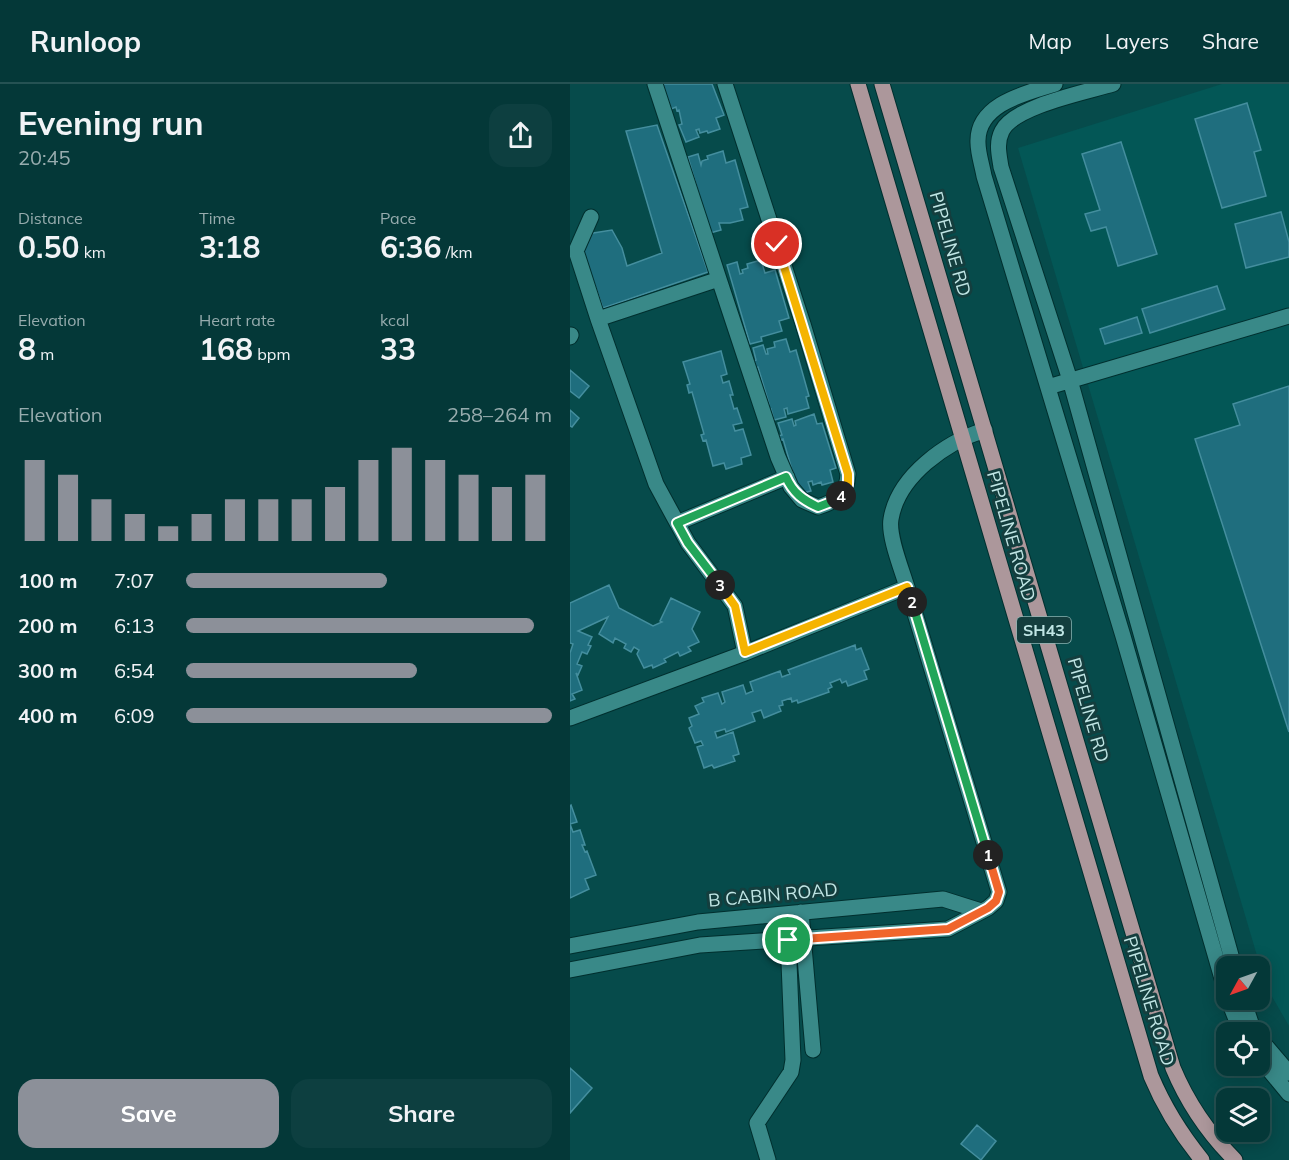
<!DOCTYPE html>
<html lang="en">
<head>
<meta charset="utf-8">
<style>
  :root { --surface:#043838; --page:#0d3f40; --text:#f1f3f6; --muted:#97acae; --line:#255253; --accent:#8c9099 }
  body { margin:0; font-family:Mulish,sans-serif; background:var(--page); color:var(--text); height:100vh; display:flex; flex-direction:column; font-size:22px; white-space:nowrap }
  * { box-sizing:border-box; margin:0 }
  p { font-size:20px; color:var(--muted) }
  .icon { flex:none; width:33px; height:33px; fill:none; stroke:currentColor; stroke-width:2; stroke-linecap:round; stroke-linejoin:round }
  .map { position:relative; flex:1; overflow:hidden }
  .sheet { display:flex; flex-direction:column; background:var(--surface); width:570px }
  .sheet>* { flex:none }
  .needle { width:39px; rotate:230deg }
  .controls { position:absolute; left:646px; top:872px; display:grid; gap:12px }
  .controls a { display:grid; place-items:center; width:54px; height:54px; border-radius:12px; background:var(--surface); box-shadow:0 3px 15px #0003,0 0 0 2px var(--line); font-size:30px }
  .pin { position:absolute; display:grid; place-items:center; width:51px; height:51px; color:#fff; margin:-26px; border:3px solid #fff; border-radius:50%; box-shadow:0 2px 6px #0007 }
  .km { position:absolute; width:30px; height:30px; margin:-15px; border-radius:50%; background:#222; color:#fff; font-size:16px; line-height:30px; text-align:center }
  .round { display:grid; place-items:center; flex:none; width:63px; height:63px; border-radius:18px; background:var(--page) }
  .overview { display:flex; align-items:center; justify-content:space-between; height:102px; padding:0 18px }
  h1 { font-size:33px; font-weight:700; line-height:45px }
  .metrics { display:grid; grid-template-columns:repeat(3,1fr); gap:9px; height:102px; padding:6px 18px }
  .metrics div { display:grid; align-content:center }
  .metrics b { font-size:30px; font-weight:700 }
  .metrics small { font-size:16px; font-weight:400 }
  .metrics p { font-size:16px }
  .chart { height:168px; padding:12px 18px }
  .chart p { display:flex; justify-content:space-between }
  .chart svg { width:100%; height:108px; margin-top:6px; stroke:var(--accent); stroke-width:6 }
  .button { display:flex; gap:12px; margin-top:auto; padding:12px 18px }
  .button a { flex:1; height:69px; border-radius:18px; background:var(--accent); color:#fff; font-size:24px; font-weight:700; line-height:69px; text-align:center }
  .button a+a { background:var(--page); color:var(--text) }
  ul { padding:0 18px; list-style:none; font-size:20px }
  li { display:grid; grid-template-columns:96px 72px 1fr; align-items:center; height:45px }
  li i { height:15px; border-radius:8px; background:var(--accent) }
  header { display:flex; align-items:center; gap:36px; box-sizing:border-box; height:84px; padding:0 30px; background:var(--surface); border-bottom:2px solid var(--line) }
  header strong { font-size:28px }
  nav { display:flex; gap:33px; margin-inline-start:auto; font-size:21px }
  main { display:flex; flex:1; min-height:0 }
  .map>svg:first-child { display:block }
  .built { fill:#035756 }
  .building { fill:#1f6e7e; stroke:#448e9e; stroke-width:1.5 }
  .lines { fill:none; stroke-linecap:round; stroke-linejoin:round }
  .minor-casing { stroke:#012f2e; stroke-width:17 }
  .major-casing { stroke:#012f2e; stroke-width:17 }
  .minor { stroke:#398988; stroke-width:15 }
  .major { stroke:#ac979b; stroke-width:15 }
  .split-1-casing { stroke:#fff; stroke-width:12 }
  .split-2-casing { stroke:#fff; stroke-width:12 }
  .split-3-casing { stroke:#fff; stroke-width:12 }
  .split-4-casing { stroke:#fff; stroke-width:12 }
  .split-5-casing { stroke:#fff; stroke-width:12 }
  .split-1 { stroke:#f0652b; stroke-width:8 }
  .split-2 { stroke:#22a559; stroke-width:8 }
  .split-3 { stroke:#f5b400; stroke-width:8 }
  .split-4 { stroke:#22a559; stroke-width:8 }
  .split-5 { stroke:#f5b400; stroke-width:8 }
  .labels { text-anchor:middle; stroke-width:6; stroke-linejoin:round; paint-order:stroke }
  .shield { fill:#143e3e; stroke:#8db4b3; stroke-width:1.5 }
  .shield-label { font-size:16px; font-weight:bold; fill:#c1e6e5 }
  .street-label { font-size:18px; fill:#c1e6e5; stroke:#143e3e }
</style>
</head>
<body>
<header>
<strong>Runloop</strong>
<nav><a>Map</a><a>Layers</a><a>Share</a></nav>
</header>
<main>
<section class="sheet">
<div class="overview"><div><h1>Evening run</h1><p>20:45</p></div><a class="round"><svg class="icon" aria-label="share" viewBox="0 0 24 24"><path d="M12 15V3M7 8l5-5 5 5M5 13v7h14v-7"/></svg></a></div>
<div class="metrics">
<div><p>Distance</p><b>0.50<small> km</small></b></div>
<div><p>Time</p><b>3:18</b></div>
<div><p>Pace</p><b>6:36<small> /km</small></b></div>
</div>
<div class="metrics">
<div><p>Elevation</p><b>8<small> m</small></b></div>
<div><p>Heart rate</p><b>168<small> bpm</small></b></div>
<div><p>kcal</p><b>33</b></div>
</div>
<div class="chart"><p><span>Elevation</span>258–264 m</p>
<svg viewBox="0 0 160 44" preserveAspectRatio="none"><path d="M5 44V11M15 44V17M25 44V27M35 44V33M45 44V38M55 44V33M65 44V27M75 44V27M85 44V27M95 44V22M105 44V11M115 44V6M125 44V11M135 44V17M145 44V22M155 44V17"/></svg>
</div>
<ul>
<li><b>100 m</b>7:07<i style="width:55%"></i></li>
<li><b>200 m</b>6:13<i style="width:95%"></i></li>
<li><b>300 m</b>6:54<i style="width:63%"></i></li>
<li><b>400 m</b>6:09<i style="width:100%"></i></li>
</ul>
<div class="button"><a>Save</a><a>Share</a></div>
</section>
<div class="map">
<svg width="719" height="1076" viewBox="0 0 719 1076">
  <rect width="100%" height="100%" fill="#064b4b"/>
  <path class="built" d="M 652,0 L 719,0 L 719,942 L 696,902 L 448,64 Z"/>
  <path class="building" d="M 92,0 L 142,0 L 154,31 L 146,34 L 150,45 L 138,49 L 137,47 L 130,49 L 129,45 L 126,46 L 129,53 L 116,58 L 109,41 L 112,40 L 109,26 L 107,27 L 106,23 L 101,25 Z
    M 677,19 L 691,66 L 684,68 L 696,112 L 652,124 L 625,35 Z
    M 87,41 L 138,188 L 33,224 L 10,160 L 17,150 L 42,146 L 52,164 L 57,182 L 92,169 L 56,47 Z
    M 551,58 L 587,170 L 548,182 L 536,143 L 521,147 L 515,130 L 530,126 L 512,70 Z
    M 153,67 L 156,79 L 165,76 L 178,123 L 170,125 L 173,136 L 160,139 L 149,139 L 151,146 L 140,149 L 118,73 L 128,70 L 131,81 L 132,77 L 138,75 L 137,72 Z
    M 711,128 L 719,158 L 719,173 L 676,184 L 665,140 Z
    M 191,176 L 195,189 L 205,186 L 219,234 L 209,237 L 212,247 L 191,253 L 192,257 L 180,260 L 157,181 L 167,178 L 170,190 L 173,189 L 172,186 L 178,184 L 177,180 Z
    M 647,202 L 655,225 L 580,249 L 572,225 Z
    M 567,233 L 572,249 L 535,260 L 530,245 Z
    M 216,255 L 220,268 L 226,266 L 239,312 L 236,313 L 239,324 L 218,330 L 217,324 L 214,325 L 216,333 L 204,336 L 201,325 L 197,326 L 196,321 L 199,320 L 188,283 L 183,284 L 181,278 L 186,276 L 183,264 L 193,261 L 196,270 L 198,270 L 197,265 L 205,263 L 204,258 Z
    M 151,267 L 157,290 L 151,292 L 153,299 L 159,297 L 163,311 L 160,311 L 164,325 L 167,324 L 172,339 L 163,341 L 165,347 L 173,345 L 181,371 L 171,374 L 172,380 L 156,385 L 154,379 L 143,382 L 136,356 L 133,357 L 131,351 L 134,350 L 122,308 L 119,309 L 117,301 L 120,300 L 113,278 Z
    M 0,286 L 19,302 L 9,314 L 0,307 Z
    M 719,302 L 719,648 L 625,355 L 670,341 L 663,320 Z
    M 0,326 L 9,334 L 2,343 L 0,342 Z
    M 244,330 L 247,340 L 252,339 L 266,384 L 260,386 L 263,398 L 252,401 L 251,398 L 243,401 L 242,397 L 238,398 L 241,407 L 229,410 L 213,355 L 210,356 L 208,352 L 212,351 L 208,339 L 222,335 L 224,342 L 226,341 L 225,337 Z
    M 39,501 L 49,524 L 83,542 L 92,538 L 90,537 L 101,514 L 130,528 L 122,545 L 129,558 L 118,563 L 121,567 L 110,572 L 108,568 L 94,575 L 96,578 L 83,584 L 82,581 L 74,584 L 67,570 L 69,566 L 64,563 L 61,568 L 54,564 L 56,560 L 45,554 L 43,559 L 29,550 L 38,533 L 8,547 L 22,553 L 18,561 L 21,562 L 17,570 L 12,568 L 7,580 L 12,582 L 8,591 L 6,589 L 12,606 L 2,610 L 5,615 L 0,617 L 0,569 L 3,560 L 0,559 L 0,519 Z
    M 285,561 L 286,566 L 291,564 L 299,585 L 294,587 L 297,595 L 278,602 L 276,597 L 272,599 L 270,595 L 260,599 L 262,603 L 258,605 L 259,608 L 228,619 L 227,616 L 222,618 L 221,614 L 212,617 L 213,621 L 209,622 L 211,627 L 194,634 L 191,626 L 182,629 L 185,637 L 156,648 L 155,645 L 145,648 L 147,654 L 163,648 L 169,670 L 163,672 L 165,677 L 144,684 L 142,681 L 134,684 L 127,663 L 133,661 L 131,657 L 125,659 L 119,644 L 122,642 L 119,634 L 129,630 L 125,622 L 134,618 L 132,614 L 148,609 L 152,620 L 155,618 L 152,608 L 173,601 L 176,610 L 183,607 L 180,598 L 210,587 L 212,593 L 220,590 L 218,586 Z
    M 1,721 L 7,738 L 0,740 L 3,748 L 10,746 L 15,761 L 12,761 L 15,768 L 17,767 L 26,791 L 15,795 L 19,805 L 0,814 L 0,722 Z
    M 0,984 L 22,1004 L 0,1029 Z
    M 407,1041 L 426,1057 L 411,1076 L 391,1060 Z"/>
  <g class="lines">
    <g class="minor-casing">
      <path id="minor" d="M 85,0 L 149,195
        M 485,0 C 456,9 406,20 408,59 C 408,69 412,81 414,92 L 553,552 L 657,912
        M 543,0 C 517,8 444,22 432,47 C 426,59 429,70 431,83 L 500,296 L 664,882
        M 21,133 L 6,167 L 28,235 L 86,400 L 118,459 L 165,522 L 175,569
        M 28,235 L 149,195 L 208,373 L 221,403 L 232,416 L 248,423 C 267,417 277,410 278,390 L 233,240 L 155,0
        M 0,253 L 1,251
        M 478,303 L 719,232
        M 107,439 L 217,393
        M 0,634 L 175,569 L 337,503 C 332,486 318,452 321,435 C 328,392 376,358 415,346
        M 231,828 L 243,966
        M 0,862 L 128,838 L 373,815 L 411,827
        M 0,886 L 130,861 L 378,845 L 418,824 L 426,817 L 429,808 L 337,503
        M 658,915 L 671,948
        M 673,915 L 684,948
        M 690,955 L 719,989
        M 690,975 L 719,1010
        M 198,1076 L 187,1039 L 221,988 L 223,976 L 217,830"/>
    </g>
    <g class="major-casing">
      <path id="major" d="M 288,0 L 581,992 C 594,1023 610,1049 632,1076
        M 312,0 L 603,984 C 618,1020 638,1049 665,1076"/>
    </g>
    <use href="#minor" class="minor"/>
    <use href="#major" class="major"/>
  </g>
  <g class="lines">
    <g class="split-1-casing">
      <path id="split-1" d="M 218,856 L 378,845 L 418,824 L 426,817 L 429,808 L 418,771"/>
    </g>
    <g class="split-2-casing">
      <path id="split-2" d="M 342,518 L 418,771"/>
    </g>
    <g class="split-3-casing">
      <path id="split-3" d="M 150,501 L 165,522 L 175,568 L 337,503 L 342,518"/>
    </g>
    <g class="split-4-casing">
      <path id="split-4" d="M 150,501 L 118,459 L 107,439 L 216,393 C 223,409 233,416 248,423 L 261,418 L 271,412"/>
    </g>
    <g class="split-5-casing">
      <path id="split-5" d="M 207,160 L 278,390 L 278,401 L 271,412"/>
    </g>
    <use href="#split-1" class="split-1"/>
    <use href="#split-2" class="split-2"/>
    <use href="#split-3" class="split-3"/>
    <use href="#split-4" class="split-4"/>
    <use href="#split-5" class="split-5"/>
  </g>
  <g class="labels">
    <rect class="shield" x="447" y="533" width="54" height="26" rx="4.5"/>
    <g class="shield-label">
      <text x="474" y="552">SH43</text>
    </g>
    <g class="street-label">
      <text transform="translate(380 160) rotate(74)" y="6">PIPELINE RD</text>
      <text transform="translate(441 452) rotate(74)" y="6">PIPELINE ROAD</text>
      <text transform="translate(518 626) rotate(74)" y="6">PIPELINE RD</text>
      <text transform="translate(203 811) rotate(-5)" y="6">B CABIN ROAD</text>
      <text transform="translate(579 917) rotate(73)" y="6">PIPELINE ROAD</text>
    </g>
  </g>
</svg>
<div class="controls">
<a><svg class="needle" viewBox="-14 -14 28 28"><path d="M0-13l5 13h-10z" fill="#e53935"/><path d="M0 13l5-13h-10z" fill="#97acae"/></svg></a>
<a><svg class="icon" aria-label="locate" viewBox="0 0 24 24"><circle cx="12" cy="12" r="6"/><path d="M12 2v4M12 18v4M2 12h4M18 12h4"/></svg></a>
<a><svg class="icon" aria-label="layers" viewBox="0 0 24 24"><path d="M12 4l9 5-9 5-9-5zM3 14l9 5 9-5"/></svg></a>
</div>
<div class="pin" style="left:218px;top:856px;background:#1e9e55"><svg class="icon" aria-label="arrive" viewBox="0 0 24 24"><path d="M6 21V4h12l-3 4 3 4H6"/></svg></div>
<div class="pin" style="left:207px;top:160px;background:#d93025"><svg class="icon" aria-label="check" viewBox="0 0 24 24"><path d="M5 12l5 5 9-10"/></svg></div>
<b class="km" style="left:418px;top:771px">1</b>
<b class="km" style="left:342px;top:518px">2</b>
<b class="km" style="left:150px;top:501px">3</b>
<b class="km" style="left:271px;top:412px">4</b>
</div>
</main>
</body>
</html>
